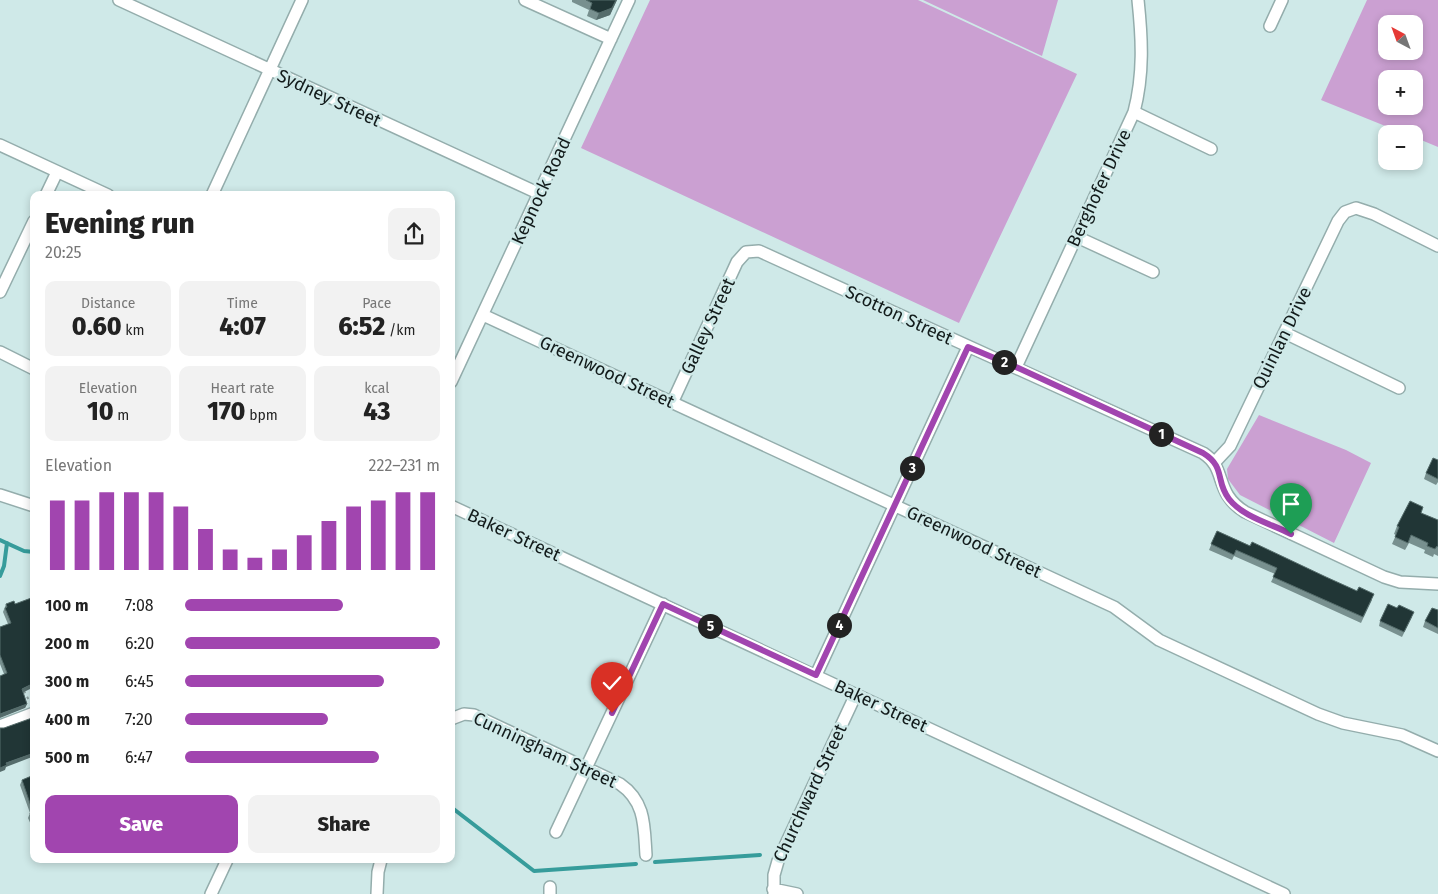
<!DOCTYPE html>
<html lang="en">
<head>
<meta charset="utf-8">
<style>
  :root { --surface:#fff; --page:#f2f2f2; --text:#222; --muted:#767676; --accent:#a145af }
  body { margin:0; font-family:"Fira Sans",sans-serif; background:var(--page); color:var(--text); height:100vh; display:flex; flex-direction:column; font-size:19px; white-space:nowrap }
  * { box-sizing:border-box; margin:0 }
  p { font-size:16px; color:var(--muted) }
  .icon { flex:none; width:28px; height:28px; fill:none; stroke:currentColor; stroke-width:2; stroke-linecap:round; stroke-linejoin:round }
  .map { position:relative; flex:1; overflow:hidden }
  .drawer { position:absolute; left:30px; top:191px; width:425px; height:672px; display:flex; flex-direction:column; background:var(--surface); border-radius:10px; box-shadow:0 2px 8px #0003 }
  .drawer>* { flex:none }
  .needle { width:32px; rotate:319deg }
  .tools { position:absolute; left:1378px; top:15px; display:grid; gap:10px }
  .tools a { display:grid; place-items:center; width:45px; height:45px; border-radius:10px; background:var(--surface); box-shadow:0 2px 8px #0003; font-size:25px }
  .pin { position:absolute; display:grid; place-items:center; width:42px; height:42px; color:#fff; margin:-51px -21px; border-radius:50% 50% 50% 0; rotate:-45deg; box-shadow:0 0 5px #0007 }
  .pin .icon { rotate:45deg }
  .km { position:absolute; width:25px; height:25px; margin:-12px; border-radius:50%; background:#222; color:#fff; font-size:14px; line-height:25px; text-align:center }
  .round { display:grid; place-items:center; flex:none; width:52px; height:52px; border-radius:10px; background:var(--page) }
  .summary { display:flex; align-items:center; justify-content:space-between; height:85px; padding:0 15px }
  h1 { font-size:28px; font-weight:800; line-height:38px }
  .figures { display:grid; grid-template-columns:repeat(3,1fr); gap:8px; height:85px; padding:5px 15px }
  .figures div { display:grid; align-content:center; border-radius:10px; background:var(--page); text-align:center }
  .figures b { font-size:25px; font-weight:800 }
  .figures small { font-size:14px; font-weight:400 }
  .figures p { font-size:14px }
  .chart { height:140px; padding:10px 15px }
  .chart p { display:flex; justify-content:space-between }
  .chart svg { width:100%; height:90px; margin-top:5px; stroke:var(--accent); stroke-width:6 }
  .button { display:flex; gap:10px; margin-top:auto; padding:10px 15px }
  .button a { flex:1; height:58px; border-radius:10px; background:var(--accent); color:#fff; font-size:20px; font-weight:800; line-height:58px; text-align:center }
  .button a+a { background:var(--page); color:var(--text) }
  ul { padding:0 15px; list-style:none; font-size:16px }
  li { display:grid; grid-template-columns:80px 60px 1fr; align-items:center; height:38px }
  li i { height:12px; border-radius:6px; background:var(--accent) }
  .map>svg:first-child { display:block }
  .green { fill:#cba0d2; fill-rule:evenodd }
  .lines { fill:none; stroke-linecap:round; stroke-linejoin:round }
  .stream { stroke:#369c9b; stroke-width:4 }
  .minor-casing { stroke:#94adac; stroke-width:14 }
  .path { stroke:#8b9f9e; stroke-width:2; stroke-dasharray:2.5 4; stroke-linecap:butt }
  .minor { stroke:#fff; stroke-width:11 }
  .wall { fill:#78908f }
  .shaded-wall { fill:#556c6b }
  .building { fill:#213636; stroke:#556c6b }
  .route-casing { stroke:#fff; stroke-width:10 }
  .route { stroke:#a145af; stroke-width:6 }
  .labels { text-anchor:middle; stroke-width:5; stroke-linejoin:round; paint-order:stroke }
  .street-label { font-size:18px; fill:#121b1b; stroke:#cfe9e8 }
</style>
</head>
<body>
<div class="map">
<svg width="1438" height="894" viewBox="0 0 1438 894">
  <rect width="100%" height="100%" fill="#cfe9e8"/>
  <path class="green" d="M 650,0 L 918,0 L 1077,74 L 959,323 L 581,148 Z
    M 923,0 L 1058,0 L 1042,56 Z
    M 1367,0 L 1438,0 L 1438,147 L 1414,137 L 1414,134 L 1405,134 L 1321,100 ZM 1386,24 L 1414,24 L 1414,51 L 1386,51 ZM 1386,79 L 1414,79 L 1414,106 L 1386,106 Z
    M 1259,415 L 1346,450 L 1371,463 L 1334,543 L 1240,495 L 1228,479 L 1227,469 Z"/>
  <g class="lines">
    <path class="stream" d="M 0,540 L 24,551 L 34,552
      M 0,576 L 4,566 L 7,543
      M 451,807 L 534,871 L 636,864
      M 655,862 L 760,855"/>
    <g class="minor-casing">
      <path id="minor" d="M 119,0 L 540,194
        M 525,0 L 611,39
        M 1270,26 L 1282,0
        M 1134,112 L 1211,149
        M 0,145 L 108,195
        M 46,195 L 57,172
        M 212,195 L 302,0
        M 1077,237 L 1153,272
        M 0,292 L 34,221
        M 483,315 L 1114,607 L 1159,640 L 1318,714 L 1343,723 L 1402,735 L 1438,751
        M 1285,333 L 1399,388
        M 0,352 L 34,369
        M 1016,367 L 1134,112 C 1144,74 1142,38 1138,0
        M 451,382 L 629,0
        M 672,403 L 737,262 L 746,252 L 759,251 L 1203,453 C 1228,469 1213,492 1245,512 L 1384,577 L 1400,582 L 1438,584
        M 1215,462 L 1230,446 L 1338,221 L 1345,212 L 1356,208 L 1374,214 L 1438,246
        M 0,495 L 34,506
        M 451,506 L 1284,894
        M 816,675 L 968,347
        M 451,719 L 464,714 L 474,715 L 620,784 C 646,802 644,827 646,855
        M 0,726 L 34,713
        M 556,832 L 663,604
        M 550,887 L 550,894
        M 773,889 L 797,894
        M 211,894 L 227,860
        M 377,894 L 378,872 L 381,860
        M 774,894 L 774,875 L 778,861 L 856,694"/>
    </g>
    <path class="path" d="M 24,691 L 30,702"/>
    <use href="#minor" class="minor"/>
  </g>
  <path class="wall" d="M 572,0 L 617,0 L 610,15 L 596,20 L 587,16 L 589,10 L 572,2 Z
    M 1438,460 L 1438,482 L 1436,485 L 1424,479 L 1426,473 Z
    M 1421,513 L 1438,520 L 1438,556 L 1434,554 L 1433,557 L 1424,553 L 1425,550 L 1409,543 L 1405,550 L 1392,544 L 1396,535 L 1394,534 L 1397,526 Z
    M 1217,531 L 1372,600 L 1361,623 L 1271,582 L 1275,574 L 1234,556 L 1232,560 L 1209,550 Z
    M 14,601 L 23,692 L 27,704 L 25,708 L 4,674 L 0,664 L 0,627 L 8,624 L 3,612 L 6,604 Z
    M 1397,608 L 1412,617 L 1402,637 L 1379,626 L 1380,621 Z
    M 1438,610 L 1438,634 L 1423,627 L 1425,621 Z
    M 34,775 L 34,826 L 32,827 L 28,818 L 30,813 L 20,785 L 22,780 Z"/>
  <path class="shaded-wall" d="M 616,0 L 617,0 L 610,15 L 596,20 L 599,13 Z
    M 34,683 L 34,687 L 20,694 L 22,689 Z
    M 27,704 L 25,708 L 0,718 L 0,714 Z
    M 34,753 L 32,757 L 6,767 L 5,770 L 0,772 L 0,768 L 6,763 Z"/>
  <path class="building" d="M 586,0 L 616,0 L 612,8 L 599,13 L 590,9 L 592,3 Z
    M 1433,458 L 1438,460 L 1438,479 L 1426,473 Z
    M 1410,501 L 1423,507 L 1421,513 L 1438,520 L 1438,547 L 1437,546 L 1435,549 L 1427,546 L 1428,543 L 1411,535 L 1408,543 L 1395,537 L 1399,527 L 1397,526 Z
    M 1217,531 L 1250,546 L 1252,542 L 1326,577 L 1357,591 L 1359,587 L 1374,594 L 1363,617 L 1273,577 L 1277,568 L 1236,550 L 1234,555 L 1211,544 Z
    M 34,597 L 34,683 L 22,689 L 27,704 L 0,714 L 0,676 L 7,673 L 0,655 L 0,627 L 11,623 L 5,608 L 7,607 L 6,604 L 14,601 L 15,604 Z
    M 1388,604 L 1397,608 L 1399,605 L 1414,612 L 1404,632 L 1380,621 Z
    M 1432,608 L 1438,610 L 1438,628 L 1425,621 Z
    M 32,718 L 34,723 L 34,753 L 6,763 L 7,765 L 0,768 L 0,728 L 4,728 Z
    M 34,775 L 34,822 L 33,822 L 30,813 L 33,812 L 22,780 Z"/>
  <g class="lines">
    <g class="route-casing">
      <path id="route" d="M 612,713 L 663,604 L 816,675 L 968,347 L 1016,367 L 1203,453 C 1226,467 1215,481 1229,499 C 1243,517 1272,524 1291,534"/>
    </g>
    <use href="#route" class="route"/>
  </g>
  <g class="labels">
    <g class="street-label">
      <text transform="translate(329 98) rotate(25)" y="6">Sydney Street</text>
      <text transform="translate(1099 188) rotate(-65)" y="6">Berghofer Drive</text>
      <text transform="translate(541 191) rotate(-65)" y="6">Kepnock Road</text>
      <text transform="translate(899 315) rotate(25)" y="6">Scotton Street</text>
      <text transform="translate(708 326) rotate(-65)" y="6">Galley Street</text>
      <text transform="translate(1282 338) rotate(-64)" y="6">Quinlan Drive</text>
      <text transform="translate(607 372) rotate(25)" y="6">Greenwood Street</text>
      <text transform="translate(514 535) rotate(25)" y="6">Baker Street</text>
      <text transform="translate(974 542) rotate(25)" y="6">Greenwood Street</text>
      <text transform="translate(881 706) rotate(25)" y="6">Baker Street</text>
      <text transform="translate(545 750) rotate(25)" y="6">Cunningham Street</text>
      <text transform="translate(810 793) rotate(-65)" y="6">Churchward Street</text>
    </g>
  </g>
</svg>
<div class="tools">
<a><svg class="needle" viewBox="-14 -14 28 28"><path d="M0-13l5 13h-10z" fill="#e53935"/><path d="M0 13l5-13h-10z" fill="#767676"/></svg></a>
<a>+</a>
<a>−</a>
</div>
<div class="pin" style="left:1291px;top:534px;background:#1e9e55"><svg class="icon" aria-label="arrive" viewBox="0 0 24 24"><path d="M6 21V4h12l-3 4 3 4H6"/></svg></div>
<div class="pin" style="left:612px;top:713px;background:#d93025"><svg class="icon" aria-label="check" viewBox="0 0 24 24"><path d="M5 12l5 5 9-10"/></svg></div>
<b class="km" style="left:1161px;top:434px">1</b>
<b class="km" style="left:1004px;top:362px">2</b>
<b class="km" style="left:912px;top:468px">3</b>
<b class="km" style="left:839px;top:625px">4</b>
<b class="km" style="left:710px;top:626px">5</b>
<section class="drawer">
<div class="summary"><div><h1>Evening run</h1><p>20:25</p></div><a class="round"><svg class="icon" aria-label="share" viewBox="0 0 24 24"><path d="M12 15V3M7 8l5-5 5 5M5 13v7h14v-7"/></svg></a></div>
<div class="figures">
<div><p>Distance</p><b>0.60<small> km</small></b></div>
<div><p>Time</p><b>4:07</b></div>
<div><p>Pace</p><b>6:52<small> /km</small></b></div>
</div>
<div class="figures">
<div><p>Elevation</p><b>10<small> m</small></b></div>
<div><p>Heart rate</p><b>170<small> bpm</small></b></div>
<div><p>kcal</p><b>43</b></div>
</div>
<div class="chart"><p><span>Elevation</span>222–231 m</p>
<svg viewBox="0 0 160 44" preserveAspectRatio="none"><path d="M5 44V10M15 44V10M25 44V6M35 44V6M45 44V6M55 44V13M65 44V24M75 44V34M85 44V38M95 44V34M105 44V27M115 44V20M125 44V13M135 44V10M145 44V6M155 44V6"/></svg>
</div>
<ul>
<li><b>100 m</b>7:08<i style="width:62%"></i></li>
<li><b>200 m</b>6:20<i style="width:100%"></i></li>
<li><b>300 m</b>6:45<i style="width:78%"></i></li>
<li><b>400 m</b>7:20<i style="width:56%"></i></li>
<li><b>500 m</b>6:47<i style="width:76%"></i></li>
</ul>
<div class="button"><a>Save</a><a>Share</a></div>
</section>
</div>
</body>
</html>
